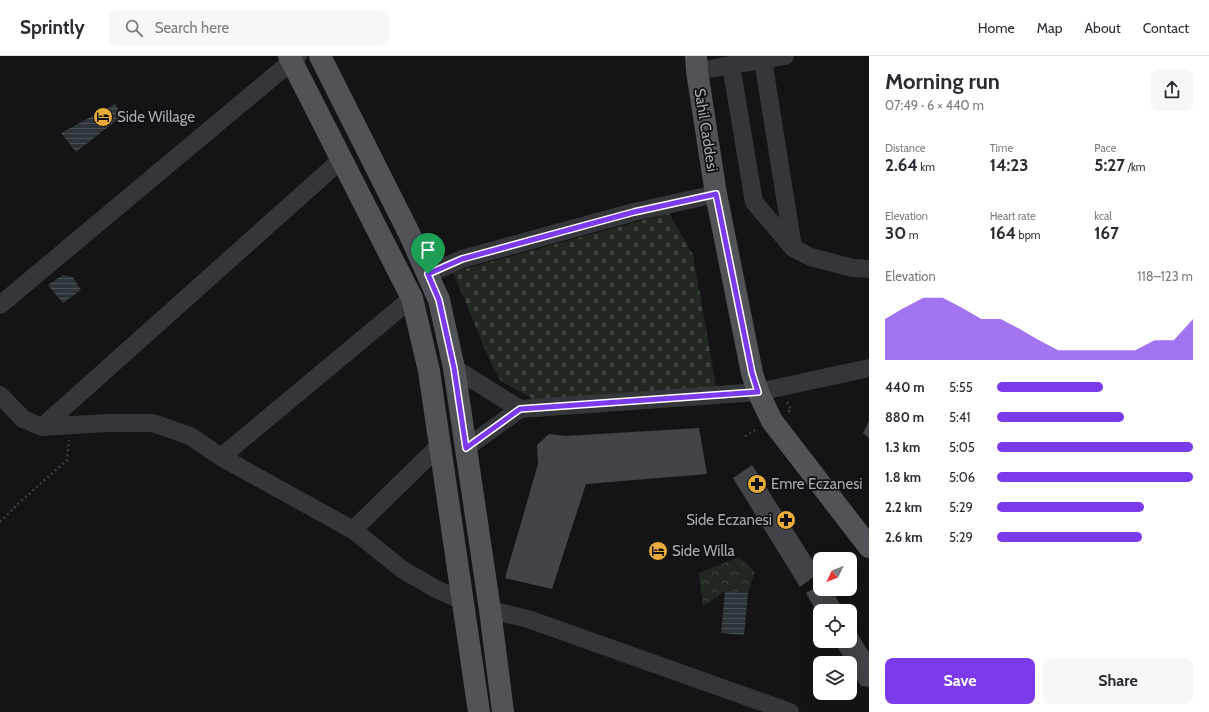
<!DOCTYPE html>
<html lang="en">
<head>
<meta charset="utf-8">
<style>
  :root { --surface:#fff; --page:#f7f7f7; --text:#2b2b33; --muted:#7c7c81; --line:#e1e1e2; --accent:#7c3aed }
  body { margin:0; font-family:Cabin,sans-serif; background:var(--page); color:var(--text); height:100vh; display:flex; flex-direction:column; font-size:15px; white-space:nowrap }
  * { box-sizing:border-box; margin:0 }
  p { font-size:13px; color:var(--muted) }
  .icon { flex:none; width:22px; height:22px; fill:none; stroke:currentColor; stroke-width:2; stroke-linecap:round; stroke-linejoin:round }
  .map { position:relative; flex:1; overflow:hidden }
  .sheet { display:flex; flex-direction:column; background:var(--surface); width:340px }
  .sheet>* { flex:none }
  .needle { width:26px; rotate:227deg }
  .controls { position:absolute; left:813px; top:496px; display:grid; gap:8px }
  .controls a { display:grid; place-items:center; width:44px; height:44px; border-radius:8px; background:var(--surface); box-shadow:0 4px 16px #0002; font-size:20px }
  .pin { position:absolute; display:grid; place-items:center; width:34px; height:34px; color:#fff; margin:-41px -17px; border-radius:50% 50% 50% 0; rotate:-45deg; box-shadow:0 0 4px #0007 }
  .pin .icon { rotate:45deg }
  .round { display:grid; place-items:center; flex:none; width:42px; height:42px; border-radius:8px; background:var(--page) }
  .headline { display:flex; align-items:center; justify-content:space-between; height:68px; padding:0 16px }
  h1 { font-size:22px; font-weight:800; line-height:30px }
  .figures { display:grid; grid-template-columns:repeat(3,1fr); gap:6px; height:68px; padding:4px 16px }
  .figures div { display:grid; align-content:center }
  .figures b { font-size:17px; font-weight:800 }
  .figures small { font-size:11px; font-weight:400 }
  .figures p { font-size:11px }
  .chart { height:112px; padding:8px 16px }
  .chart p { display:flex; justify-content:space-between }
  .chart svg { width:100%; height:72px; margin-top:4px; fill:var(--accent); opacity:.7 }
  .cta { display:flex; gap:8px; margin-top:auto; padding:8px 16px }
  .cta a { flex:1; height:46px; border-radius:8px; background:var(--accent); color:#fff; font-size:16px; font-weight:800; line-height:46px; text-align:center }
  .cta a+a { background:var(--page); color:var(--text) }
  ul { padding:0 16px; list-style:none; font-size:13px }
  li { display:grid; grid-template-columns:64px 48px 1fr; align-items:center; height:30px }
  li i { height:10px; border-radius:5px; background:var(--accent) }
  header { display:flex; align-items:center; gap:24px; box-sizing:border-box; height:56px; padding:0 20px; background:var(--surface); border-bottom:1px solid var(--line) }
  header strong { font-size:19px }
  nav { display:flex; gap:22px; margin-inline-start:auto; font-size:14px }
  .search { width:280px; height:36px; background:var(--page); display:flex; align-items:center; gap:10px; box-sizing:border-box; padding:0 14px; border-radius:8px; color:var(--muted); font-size:15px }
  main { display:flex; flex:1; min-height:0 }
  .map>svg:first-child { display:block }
  .cemetery { fill:url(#cemetery-stones) }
  .park { fill:url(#park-crowns) }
  .water { fill:url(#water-rules) }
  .building { fill:#434449 }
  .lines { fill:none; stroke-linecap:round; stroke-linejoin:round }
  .path { stroke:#3b3d41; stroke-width:2.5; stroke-dasharray:2 3; stroke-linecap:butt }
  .minor { stroke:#35363a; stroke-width:18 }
  .major { stroke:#515359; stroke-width:22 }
  .route-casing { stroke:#fff; stroke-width:8 }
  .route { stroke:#7c3aed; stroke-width:5 }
  .labels { text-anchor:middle; stroke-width:3.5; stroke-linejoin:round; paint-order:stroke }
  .poi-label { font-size:15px; fill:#a6abb5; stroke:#0f0f11; text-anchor:start }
  .street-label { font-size:15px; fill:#a6abb5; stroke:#0f0f11 }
</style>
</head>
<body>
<header>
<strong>Sprintly</strong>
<div class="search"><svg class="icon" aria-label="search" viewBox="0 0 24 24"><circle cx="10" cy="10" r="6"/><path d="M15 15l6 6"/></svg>Search here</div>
<nav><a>Home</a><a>Map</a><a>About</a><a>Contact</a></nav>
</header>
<main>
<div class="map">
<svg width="869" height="656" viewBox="0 0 869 656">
  <defs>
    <pattern id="cemetery-stones" width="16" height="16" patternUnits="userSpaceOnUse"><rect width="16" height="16" fill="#202821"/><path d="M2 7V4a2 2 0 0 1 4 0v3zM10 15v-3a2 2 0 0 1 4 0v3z" fill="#3d443f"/></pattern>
    <pattern id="park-crowns" width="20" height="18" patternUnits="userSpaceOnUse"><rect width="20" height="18" fill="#202821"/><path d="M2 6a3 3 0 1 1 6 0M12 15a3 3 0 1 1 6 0" fill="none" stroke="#3d443f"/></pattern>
    <pattern id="water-rules" width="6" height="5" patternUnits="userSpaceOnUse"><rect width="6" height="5" fill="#2d353b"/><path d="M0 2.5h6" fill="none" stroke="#485055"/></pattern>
  </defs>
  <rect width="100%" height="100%" fill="#141416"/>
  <path class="cemetery" d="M 669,157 L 693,199 L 716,330 L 537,345 L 501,325 L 493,312 L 453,216 Z"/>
  <path class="park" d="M 739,501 L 755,516 L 748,537 L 725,535 L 703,551 L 699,517 Z"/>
  <path class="water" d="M 115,48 L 122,60 L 76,96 L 61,77 Z
    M 63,219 L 73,221 L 81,234 L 63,247 L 48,229 Z
    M 725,535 L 748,537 L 744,579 L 721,577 Z"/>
  <path class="building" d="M 869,365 L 869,382 L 863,377 Z
    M 699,372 L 707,418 L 586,428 L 552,533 L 505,522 L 538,408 L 537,389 L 549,378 L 565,380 Z
    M 752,409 L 820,516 L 800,531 L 733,422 Z
    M 820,529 L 820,533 L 831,533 L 844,555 L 820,555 L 820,562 L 806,537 Z
    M 850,565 L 869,597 L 869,631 L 861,630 L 850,612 L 850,607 L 847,607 L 834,585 L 850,585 Z"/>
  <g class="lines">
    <path class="path" d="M 787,346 L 791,354 L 788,356
      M 745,380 L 757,373
      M 0,466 L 20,446 L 67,404 L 69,384"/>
    <path class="minor" d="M 763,4 L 793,191
      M 731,9 L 754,146 L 793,192 L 811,201 L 853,212 L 869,213
      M 697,15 L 785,0
      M 428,218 L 462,203 L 634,156 L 716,138
      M 0,249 L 298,0
      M 454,312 L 520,353 L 758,336 L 869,312
      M 0,339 L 23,363 L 42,371 L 106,367 L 153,367 L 190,380 L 221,401 L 353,474 L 403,514 L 436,533 L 463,545
      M 42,371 L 342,103
      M 466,392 L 520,353
      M 221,401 L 412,242
      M 353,474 L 440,389
      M 490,554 L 528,563 L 790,656"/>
    <path class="major" d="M 289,0 L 412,242 L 429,315 L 479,656
      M 320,0 L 409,177 L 439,244 L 454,312 L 490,554 L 503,656
      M 696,0 L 697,15 L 716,138 L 752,317 L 758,336 L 772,365 L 869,491"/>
  </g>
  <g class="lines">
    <g class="route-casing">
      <path id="route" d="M 716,138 L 752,317 L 758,336 L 520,353 L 466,392 L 454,312 L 439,244 L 428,218 L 462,203 L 634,156 Z"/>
    </g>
    <use href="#route" class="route"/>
  </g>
  <defs>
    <g id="hotel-disc" transform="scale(1)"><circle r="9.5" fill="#e9ab39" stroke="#0f0f11"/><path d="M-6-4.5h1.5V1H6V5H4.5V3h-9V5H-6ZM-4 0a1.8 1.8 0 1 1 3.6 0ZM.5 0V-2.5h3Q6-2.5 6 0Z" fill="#111"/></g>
    <g id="pharmacy-disc" transform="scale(1)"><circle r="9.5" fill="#e9ab39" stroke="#0f0f11"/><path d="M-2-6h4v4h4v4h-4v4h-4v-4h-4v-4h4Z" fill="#111"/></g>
  </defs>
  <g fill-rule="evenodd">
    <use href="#hotel-disc" x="103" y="61"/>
    <use href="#pharmacy-disc" x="757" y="428"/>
    <use href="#pharmacy-disc" x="786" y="464"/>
    <use href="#hotel-disc" x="658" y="495"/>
  </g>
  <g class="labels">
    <g class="poi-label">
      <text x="117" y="66">Side Willage</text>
      <text x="771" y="433">Emre Eczanesi</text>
      <text x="772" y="469" text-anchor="end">Side Eczanesi</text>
      <text x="672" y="500">Side Willa</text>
    </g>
    <g class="street-label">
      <text transform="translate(706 74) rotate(81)" y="5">Sahil Caddesi</text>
    </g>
  </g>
</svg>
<div class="controls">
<a><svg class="needle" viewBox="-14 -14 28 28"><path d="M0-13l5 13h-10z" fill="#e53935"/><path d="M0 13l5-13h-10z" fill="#7c7c81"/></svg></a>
<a><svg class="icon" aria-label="locate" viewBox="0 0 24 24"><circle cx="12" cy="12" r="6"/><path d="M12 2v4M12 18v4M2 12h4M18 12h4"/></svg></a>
<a><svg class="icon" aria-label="layers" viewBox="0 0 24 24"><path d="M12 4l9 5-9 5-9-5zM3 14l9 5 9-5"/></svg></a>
</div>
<div class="pin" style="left:428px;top:218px;background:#1e9e55"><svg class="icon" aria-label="arrive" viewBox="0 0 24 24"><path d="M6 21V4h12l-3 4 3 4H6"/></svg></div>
</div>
<section class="sheet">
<div class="headline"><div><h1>Morning run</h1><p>07:49 · 6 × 440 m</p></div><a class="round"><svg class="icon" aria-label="share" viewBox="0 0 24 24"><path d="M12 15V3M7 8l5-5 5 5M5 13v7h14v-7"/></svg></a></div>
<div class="figures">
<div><p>Distance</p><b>2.64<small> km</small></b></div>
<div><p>Time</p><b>14:23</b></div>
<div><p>Pace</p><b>5:27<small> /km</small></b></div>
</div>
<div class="figures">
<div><p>Elevation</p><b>30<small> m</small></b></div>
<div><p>Heart rate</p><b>164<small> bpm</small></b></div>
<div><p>kcal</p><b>167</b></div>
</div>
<div class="chart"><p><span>Elevation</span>118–123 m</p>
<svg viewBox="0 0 160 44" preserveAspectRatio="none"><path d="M0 44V19L10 12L20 6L30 6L40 12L50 19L60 19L70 25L80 32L90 38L100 38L110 38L120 38L130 38L140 32L150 32L160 19V44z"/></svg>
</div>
<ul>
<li><b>440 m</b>5:55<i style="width:54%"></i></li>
<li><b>880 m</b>5:41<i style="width:65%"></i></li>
<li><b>1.3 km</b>5:05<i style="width:100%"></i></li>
<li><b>1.8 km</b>5:06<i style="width:100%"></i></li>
<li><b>2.2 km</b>5:29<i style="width:75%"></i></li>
<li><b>2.6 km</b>5:29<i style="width:74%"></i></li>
</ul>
<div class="cta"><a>Save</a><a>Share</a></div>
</section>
</main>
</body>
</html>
